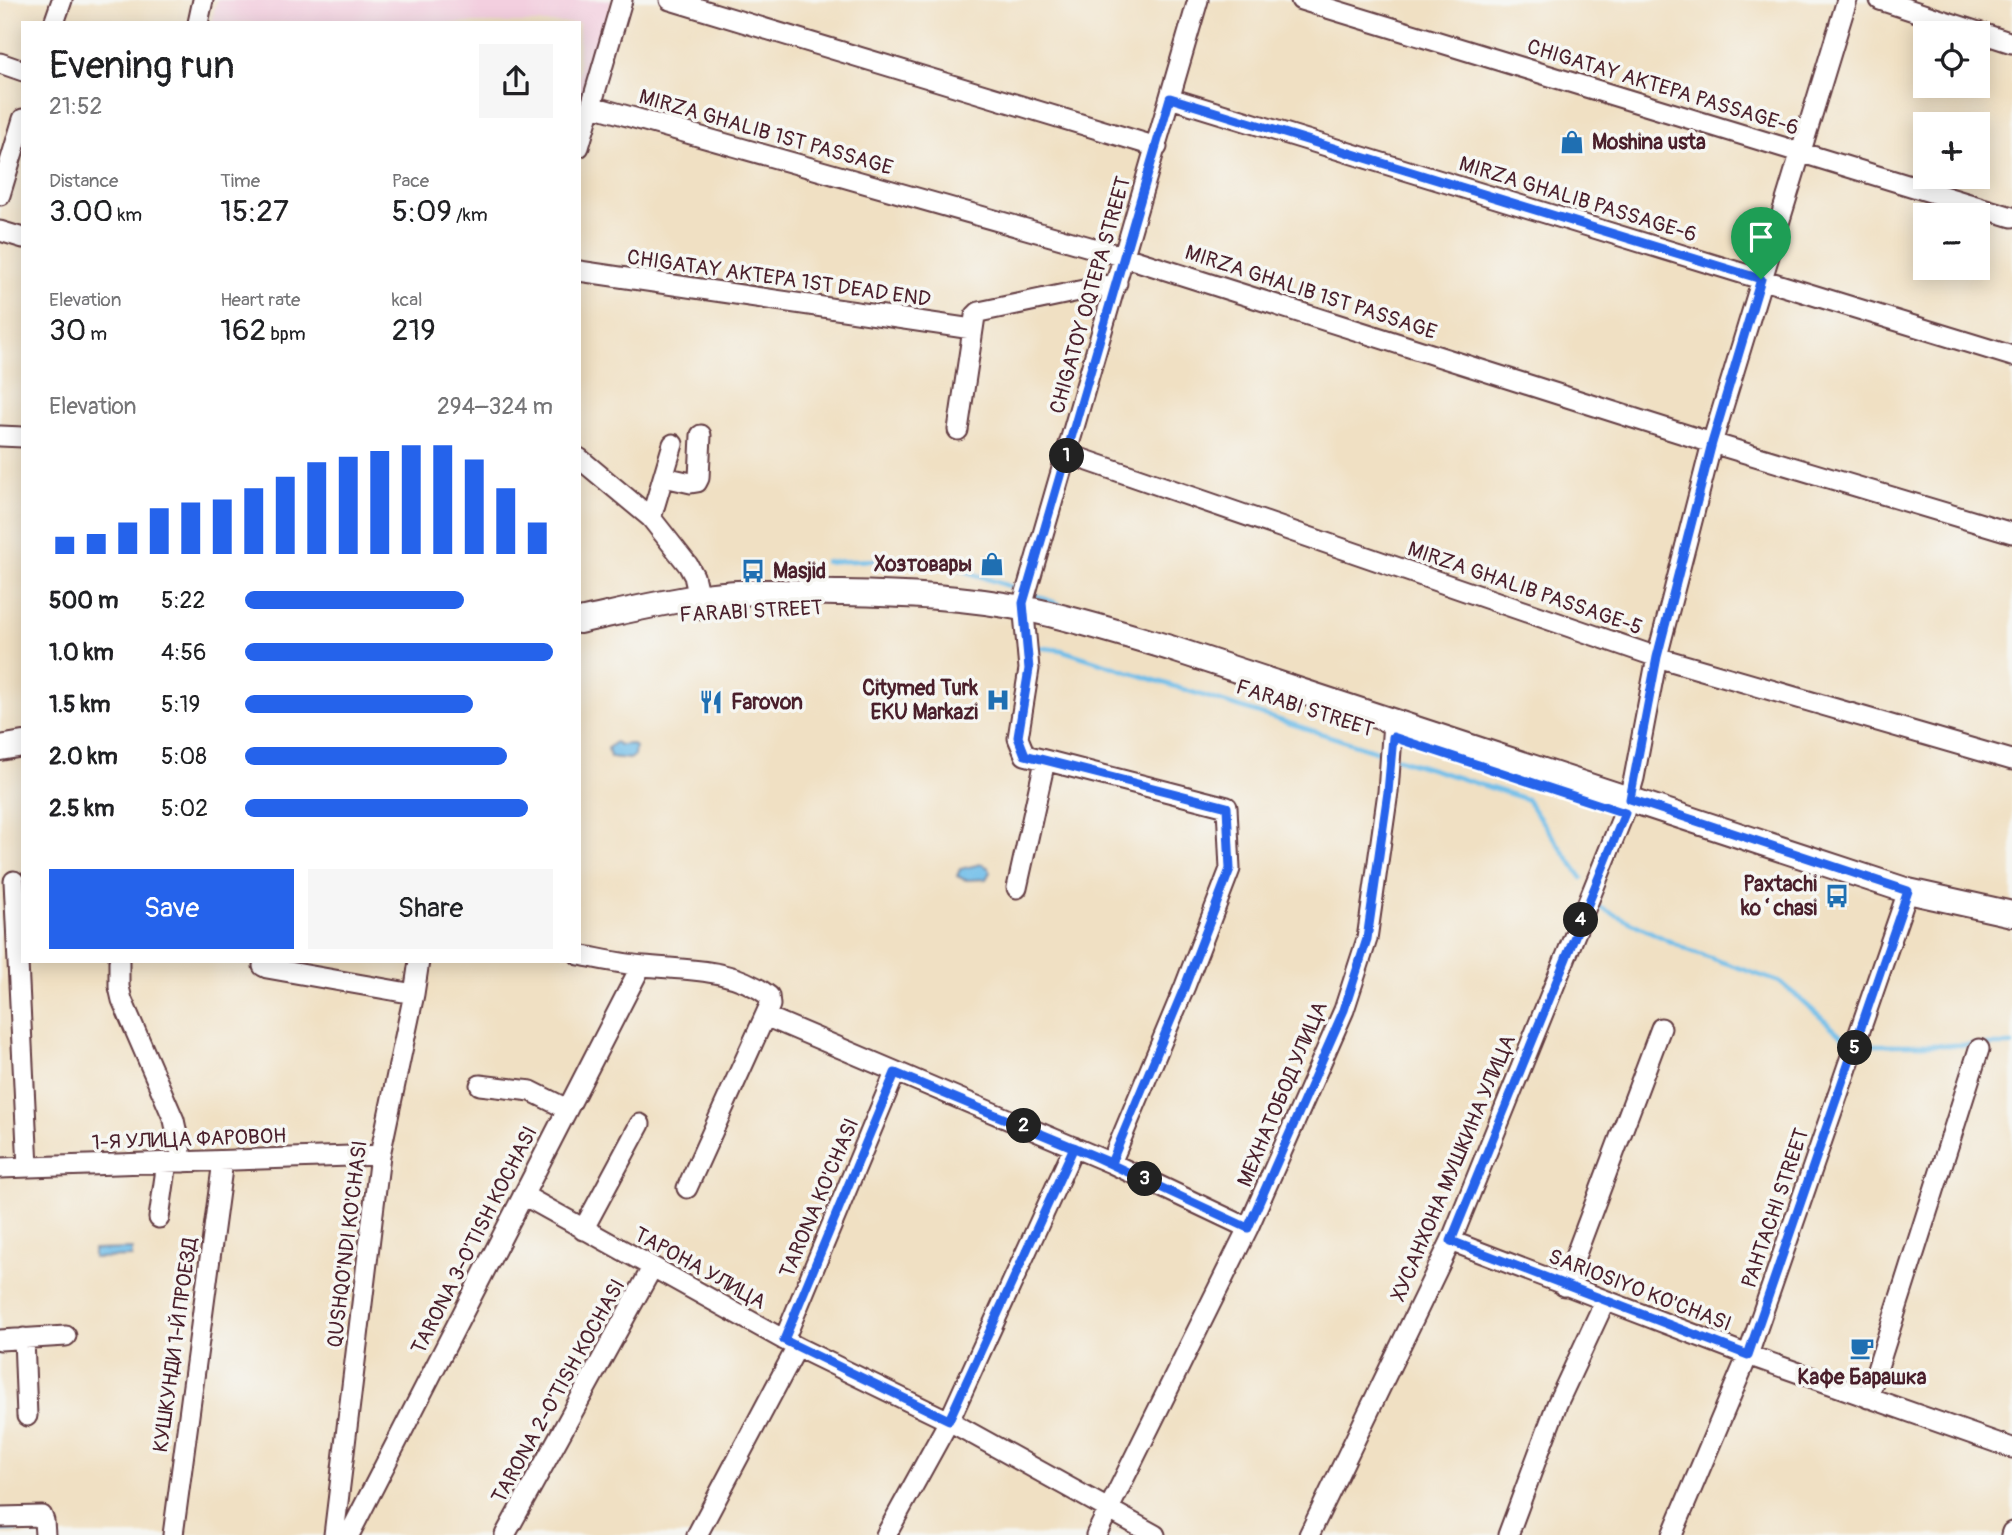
<!DOCTYPE html>
<html lang="en">
<head>
<meta charset="utf-8">
<style>
  :root { --surface:#fff; --page:#f6f6f6; --text:#202124; --muted:#757577; --accent:#2563eb }
  body { margin:0; font-family:Pangolin,sans-serif; background:var(--page); color:var(--text); height:100vh; display:flex; flex-direction:column; font-size:26px; white-space:nowrap }
  * { box-sizing:border-box; margin:0 }
  p { font-size:23px; color:var(--muted) }
  .icon { flex:none; width:38px; height:38px; fill:none; stroke:currentColor; stroke-width:2; stroke-linecap:round; stroke-linejoin:round }
  .map { position:relative; flex:1; overflow:hidden }
  .drawer { position:absolute; left:21px; top:21px; width:560px; height:942px; display:flex; flex-direction:column; background:var(--surface); border-radius:0px; box-shadow:0 4px 18px #0003 }
  .drawer>* { flex:none }
  .tools { position:absolute; left:1913px; top:21px; display:grid; gap:14px }
  .tools a { display:grid; place-items:center; width:77px; height:77px; border-radius:0px; background:var(--surface); box-shadow:0 4px 18px #0003; font-size:35px }
  .pin { position:absolute; display:grid; place-items:center; width:60px; height:60px; color:#fff; margin:-72px -30px; border-radius:50% 50% 50% 0; rotate:-45deg; box-shadow:0 0 7px #0007 }
  .pin .icon { rotate:45deg }
  .km { position:absolute; width:35px; height:35px; margin:-18px; border-radius:50%; background:#222; color:#fff; font-size:19px; line-height:35px; text-align:center }
  .round { display:grid; place-items:center; flex:none; width:74px; height:74px; border-radius:0px; background:var(--page) }
  .headline { display:flex; align-items:center; justify-content:space-between; height:119px; padding:0 28px }
  h1 { font-size:38px; font-weight:600; line-height:52px }
  .figures { display:grid; grid-template-columns:repeat(3,1fr); gap:10px; height:119px; padding:7px 28px }
  .figures div { display:grid; align-content:center }
  .figures b { font-size:30px; font-weight:600 }
  .figures small { font-size:19px; font-weight:400 }
  .figures p { font-size:19px }
  .chart { height:196px; padding:14px 28px }
  .chart p { display:flex; justify-content:space-between }
  .chart svg { width:100%; height:126px; margin-top:7px; stroke:var(--accent); stroke-width:6 }
  .cta { display:flex; gap:14px; margin-top:auto; padding:14px 28px }
  .cta a { flex:1; height:80px; border-radius:0px; background:var(--accent); color:#fff; font-size:28px; font-weight:600; line-height:80px; text-align:center }
  .cta a+a { background:var(--page); color:var(--text) }
  ul { padding:0 28px; list-style:none; font-size:23px }
  li { display:grid; grid-template-columns:112px 84px 1fr; align-items:center; height:52px }
  li i { height:18px; border-radius:9px; background:var(--accent) }
  .map>svg:first-child { display:block }
  .built { fill:#f3cfdf }
  .water { fill:#6ebde9; stroke:#5c6e8a; stroke-width:2 }
  .lines { fill:none; stroke-linecap:round; stroke-linejoin:round }
  .stream { stroke:#6ebde9; stroke-width:4.5 }
  .minor-casing { stroke:#633c42; stroke-width:23 }
  .major-casing { stroke:#633c42; stroke-width:28 }
  .minor { stroke:#fff; stroke-width:19 }
  .major { stroke:#fff; stroke-width:24 }
  .route-casing { stroke:#fff; stroke-width:14 }
  .route { stroke:#2563eb; stroke-width:9 }
  .labels { text-anchor:middle; stroke-width:7; stroke-linejoin:round; paint-order:stroke }
  .street-label { font-size:21px; fill:#4a1f2b; stroke:#f6f6f2 }
  .poi-label { font-size:21px; font-weight:bold; fill:#4a1f2b; stroke:#f6f6f2; text-anchor:start }
</style>
</head>
<body>
<div class="map">
<svg width="2012" height="1535" viewBox="0 0 2012 1535">
  <rect width="100%" height="100%" fill="#f6f6f2"/>
  <filter id="ink" filterUnits="userSpaceOnUse"><feTurbulence type="fractalNoise" baseFrequency=".0143" numOctaves="2"/><feDisplacementMap in="SourceGraphic" scale="14" xChannelSelector="R" yChannelSelector="G"/><feConvolveMatrix kernelMatrix="1 2 1 2 8 2 1 2 1" color-interpolation-filters="sRGB"/></filter>
  <filter id="wash" filterUnits="userSpaceOnUse"><feTurbulence type="fractalNoise" baseFrequency=".00686" numOctaves="4" result="noise"/><feDisplacementMap in="SourceGraphic" scale="28" xChannelSelector="R" yChannelSelector="G"/><feGaussianBlur stdDeviation="1.57" result="paint"/><feColorMatrix in="noise" values="0 0 0 0 0 0 0 0 0 0 0 0 0 0 0 0 0 1.4 0 .05"/><feComposite in="paint" operator="in"/></filter>
  <g filter="url(#wash)">
    <rect width="100%" height="100%" fill="#f0e0c3"/>
    <path class="built" d="M 217,0 L 612,0 L 579,113 L 579,23 L 211,23 Z"/>
    <path class="water" d="M 615,742 L 620,745 L 631,744 L 635,747 L 634,756 L 630,759 L 610,757 L 608,748 Z
      M 981,864 L 989,868 L 990,872 L 986,879 L 965,880 L 957,876 L 960,869 Z
      M 132,1249 L 132,1257 L 93,1258 L 93,1250 Z"/>
    <g class="lines">
      <path class="stream" d="M 826,562 L 926,558 L 1020,590
        M 1032,594 L 1059,604
        M 1035,647 L 1061,650 L 1385,754
        M 1396,758 L 1526,799 L 1582,878
        M 1599,907 L 1688,950 L 1782,983 L 1844,1038
        M 1873,1045 L 1976,1045
        M 1985,1045 L 2012,1045
        M 0,1530 L 34,1528"/>
    </g>
  </g>
  <g filter="url(#ink)">
    <g class="lines">
      <g class="minor-casing">
        <path id="minor" d="M 670,0 L 1157,147
          M 1301,0 L 2012,217
          M 1880,0 L 2012,43
          M 54,23 L 62,0
          M 198,23 L 203,0
          M 0,63 L 23,71
          M 1170,98 L 2012,356
          M 592,106 L 1125,257 L 1712,443 L 2012,533
          M 579,147 L 622,0
          M 0,195 L 23,119
          M 0,231 L 23,238
          M 579,271 L 972,329
          M 958,430 L 975,316 L 979,312 L 1117,283
          M 0,436 L 23,437
          M 1068,454 L 1657,657 L 2012,760
          M 579,458 L 651,518 L 688,565 L 694,576 L 702,610
          M 664,477 L 691,483 L 697,482 L 699,478 L 701,435
          M 651,518 L 673,444
          M 14,881 L 28,1167
          M 1017,888 L 1045,761
          M 579,955 C 601,959 622,964 644,966 C 685,970 735,968 769,996 L 770,1005 L 765,1016 L 687,1188
          M 119,961 L 119,987 L 122,1000 L 174,1120 L 183,1162
          M 264,961 L 263,966 L 267,968 L 414,994
          M 765,1016 L 1111,1163 L 1248,1228
          M 480,1085 L 531,1091 L 567,1109
          M 1111,1163 L 1185,986 L 1230,869 L 1227,807 L 1025,755 L 1018,738 L 1029,669 L 1023,603 L 1198,0
          M 0,1168 L 380,1155
          M 523,1195 L 797,1347 L 949,1421 L 1155,1535
          M 159,1218 L 167,1162
          M 583,1230 L 640,1124
          M 1451,1241 L 1748,1355 L 2012,1448
          M 1564,1286 L 1661,1028
          M 24,1338 L 27,1416
          M 0,1340 L 66,1336
          M 784,1340 L 895,1073
          M 1868,1398 L 1979,1049
          M 0,1517 L 42,1516 L 44,1521 L 45,1535
          M 173,1535 L 223,1161
          M 334,1535 L 380,1155 L 414,994 L 419,961
          M 349,1535 L 641,966
          M 505,1535 L 652,1268
          M 697,1535 L 797,1347
          M 886,1535 L 949,1421 L 1074,1147
          M 1096,1535 L 1248,1228 L 1344,1010 L 1367,939 L 1388,792 L 1393,722
          M 1309,1535 L 1451,1241 L 1624,813 L 1634,778 L 1657,657 L 1712,443 L 1847,0
          M 1508,1535 L 1557,1404 L 1605,1301
          M 1672,1535 L 1748,1355 L 1908,891
          M 2011,1535 L 2012,1532"/>
      </g>
      <g class="major-casing">
        <path id="major" d="M 579,621 C 621,612 662,602 704,596 C 750,590 796,592 842,593 C 904,594 966,597 1027,609 C 1076,619 1123,634 1170,648 L 1908,891 L 2012,914
          M 0,748 L 23,744"/>
      </g>
      <use href="#minor" class="minor"/>
      <use href="#major" class="major"/>
    </g>
  </g>
  <g class="lines" filter="url(#ink)">
    <g class="route-casing">
      <path id="route" d="M 1761,279 L 1170,98 L 1023,603 L 1029,669 L 1018,737 L 1025,755 L 1227,807 L 1230,869 L 1185,986 L 1111,1163 L 895,1073 L 784,1340 L 949,1420 L 1074,1147 L 1248,1228 L 1344,1010 L 1367,939 L 1388,792 L 1393,737 L 1625,813 L 1451,1241 L 1748,1355 L 1908,891 L 1630,799 L 1657,657 L 1712,443 L 1761,279"/>
    </g>
    <use href="#route" class="route"/>
  </g>
  <defs>
    <g id="shop-bare" transform="scale(1.89)"><path d="M-5-2.5h2.3a2.7 3.5 0 0 1 5.4 0H5L5.5 6h-11ZM-1.5-2.5h3a1.5 2.3 0 0 0-3 0Z" fill="#1f6fb2" stroke="#f6f6f2" stroke-width="2.5" paint-order="stroke"/></g>
    <g id="bus-bare" transform="scale(1.89)"><path d="M-5-6H5V4H4V6H2V4H-2V6H-4V4H-5ZM-3.5-4V0h7V-4ZM-3.5 1.2v1.5H-2V1.2ZM2 1.2v1.5H3.5V1.2Z" fill="#1f6fb2" stroke="#f6f6f2" stroke-width="2.5" paint-order="stroke"/></g>
    <g id="hospital-bare" transform="scale(1.89)"><path d="M-5-5h3v3.5h4V-5h3V5h-3V1.5h-4V5h-3Z" fill="#1f6fb2" stroke="#f6f6f2" stroke-width="2.5" paint-order="stroke"/></g>
    <g id="restaurant-bare" transform="scale(1.89)"><path d="M-5-6h1v4h1v-4h1v4h1v-4h1v5L-1.5 .5V6h-2V.5L-5-1ZM5-6V6H3V1.5H1.5Q1.5-4 5-6Z" fill="#1f6fb2" stroke="#f6f6f2" stroke-width="2.5" paint-order="stroke"/></g>
    <g id="cafe-bare" transform="scale(1.89)"><path d="M-5.5-4.5H6V0H3Q3 3.5 0 3.5H-2.5Q-5.5 3.5-5.5 0ZM3-3.2v2h1.7v-2ZM-6 4.5H4V6H-6Z" fill="#1f6fb2" stroke="#f6f6f2" stroke-width="2.5" paint-order="stroke"/></g>
  </defs>
  <g fill-rule="evenodd">
    <use href="#shop-bare" x="1572" y="142"/>
    <use href="#shop-bare" x="992" y="564"/>
    <use href="#bus-bare" x="753" y="571"/>
    <use href="#hospital-bare" x="998" y="700"/>
    <use href="#restaurant-bare" x="711" y="702"/>
    <use href="#bus-bare" x="1837" y="896"/>
    <use href="#cafe-bare" x="1862" y="1348"/>
  </g>
  <g class="labels">
    <g class="street-label">
      <text transform="translate(1663 87) rotate(17)" y="7">CHIGATAY AKTEPA PASSAGE-6</text>
      <text transform="translate(766 132) rotate(16)" y="7">MIRZA GHALIB 1ST PASSAGE</text>
      <text transform="translate(1578 199) rotate(17)" y="7">MIRZA GHALIB PASSAGE-6</text>
      <text transform="translate(779 278) rotate(8)" y="7">CHIGATAY AKTEPA 1ST DEAD END</text>
      <text transform="translate(1311 292) rotate(18)" y="7">MIRZA GHALIB 1ST PASSAGE</text>
      <text transform="translate(1090 295) rotate(-74)" y="7">CHIGATOY OQTEPA STREET</text>
      <text transform="translate(1525 588) rotate(19)" y="7">MIRZA GHALIB PASSAGE-5</text>
      <text transform="translate(751 611) rotate(-3)" y="7">FARABI STREET</text>
      <text transform="translate(1305 708) rotate(18)" y="7">FARABI STREET</text>
      <text transform="translate(1282 1094) rotate(-67)" y="7">МЕХНАТОБОД УЛИЦА</text>
      <text transform="translate(189 1139) rotate(-2)" y="7">1-Я УЛИЦА ФАРОВОН</text>
      <text transform="translate(1453 1168) rotate(-67)" y="7">ХУСАНХОНА МУШКИНА УЛИЦА</text>
      <text transform="translate(819 1198) rotate(-67)" y="7">TARONA KO'CHASI</text>
      <text transform="translate(1775 1208) rotate(-71)" y="7">PAHTACHI STREET</text>
      <text transform="translate(474 1240) rotate(-63)" y="7">TARONA 3-O'TISH KOCHASI</text>
      <text transform="translate(347 1244) rotate(-83)" y="7">QUSHQO'NDI KO'CHASI</text>
      <text transform="translate(700 1268) rotate(29)" y="7">ТАРОНА УЛИЦА</text>
      <text transform="translate(1640 1290) rotate(21)" y="7">SARIOSIYO KO'CHASI</text>
      <text transform="translate(175 1345) rotate(-82)" y="7">КУШКУНДИ 1-Й ПРОЕЗД</text>
      <text transform="translate(558 1391) rotate(-61)" y="7">TARONA 2-O'TISH KOCHASI</text>
    </g>
    <g class="poi-label">
      <text x="1592" y="149">Moshina usta</text>
      <text x="972" y="571" text-anchor="end">Хозтовары</text>
      <text x="773" y="578">Masjid</text>
      <text x="978" y="695" text-anchor="end">Citymed Turk<tspan x="978" dy="24">EKU Markazi</tspan></text>
      <text x="731" y="709">Farovon</text>
      <text x="1817" y="891" text-anchor="end">Paxtachi<tspan x="1817" dy="24">koʻchasi</tspan></text>
      <text x="1862" y="1384" text-anchor="middle">Кафе Барашка</text>
    </g>
  </g>
</svg>
<div class="tools">
<a><svg class="icon" aria-label="locate" viewBox="0 0 24 24"><circle cx="12" cy="12" r="6"/><path d="M12 2v4M12 18v4M2 12h4M18 12h4"/></svg></a>
<a>+</a>
<a>−</a>
</div>
<div class="pin" style="left:1761px;top:279px;background:#1e9e55"><svg class="icon" aria-label="arrive" viewBox="0 0 24 24"><path d="M6 21V4h12l-3 4 3 4H6"/></svg></div>
<b class="km" style="left:1067px;top:456px">1</b>
<b class="km" style="left:1024px;top:1126px">2</b>
<b class="km" style="left:1145px;top:1179px">3</b>
<b class="km" style="left:1581px;top:920px">4</b>
<b class="km" style="left:1855px;top:1048px">5</b>
<section class="drawer">
<div class="headline"><div><h1>Evening run</h1><p>21:52</p></div><a class="round"><svg class="icon" aria-label="share" viewBox="0 0 24 24"><path d="M12 15V3M7 8l5-5 5 5M5 13v7h14v-7"/></svg></a></div>
<div class="figures">
<div><p>Distance</p><b>3.00<small> km</small></b></div>
<div><p>Time</p><b>15:27</b></div>
<div><p>Pace</p><b>5:09<small> /km</small></b></div>
</div>
<div class="figures">
<div><p>Elevation</p><b>30<small> m</small></b></div>
<div><p>Heart rate</p><b>162<small> bpm</small></b></div>
<div><p>kcal</p><b>219</b></div>
</div>
<div class="chart"><p><span>Elevation</span>294–324 m</p>
<svg viewBox="0 0 160 44" preserveAspectRatio="none"><path d="M5 44V38M15 44V37M25 44V33M35 44V28M45 44V26M55 44V25M65 44V21M75 44V17M85 44V12M95 44V10M105 44V8M115 44V6M125 44V6M135 44V11M145 44V21M155 44V33"/></svg>
</div>
<ul>
<li><b>500 m</b>5:22<i style="width:71%"></i></li>
<li><b>1.0 km</b>4:56<i style="width:100%"></i></li>
<li><b>1.5 km</b>5:19<i style="width:74%"></i></li>
<li><b>2.0 km</b>5:08<i style="width:85%"></i></li>
<li><b>2.5 km</b>5:02<i style="width:92%"></i></li>
</ul>
<div class="cta"><a>Save</a><a>Share</a></div>
</section>
</div>
</body>
</html>
